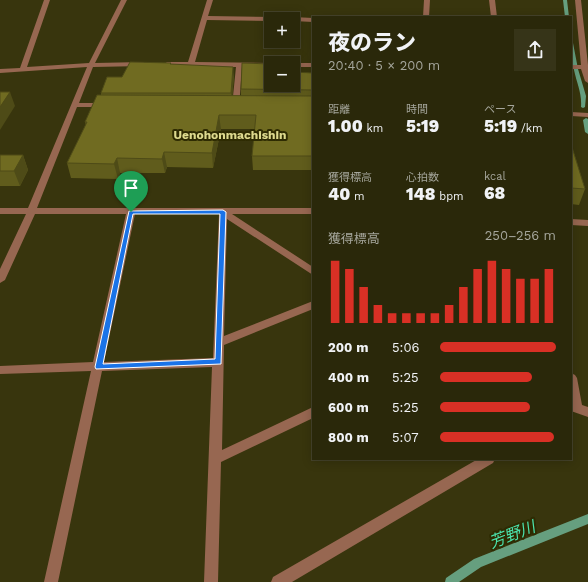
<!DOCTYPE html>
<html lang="ja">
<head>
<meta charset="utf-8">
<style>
  :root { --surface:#2a280a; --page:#363418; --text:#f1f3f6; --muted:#a5a69c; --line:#46442b; --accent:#d93025 }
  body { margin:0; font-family:"Work Sans","Noto Sans JP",sans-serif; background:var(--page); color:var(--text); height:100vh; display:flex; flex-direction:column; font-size:15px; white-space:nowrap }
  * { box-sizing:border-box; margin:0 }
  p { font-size:13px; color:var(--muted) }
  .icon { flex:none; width:22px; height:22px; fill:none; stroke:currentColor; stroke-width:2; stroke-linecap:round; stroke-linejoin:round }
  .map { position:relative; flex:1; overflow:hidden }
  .sheet { position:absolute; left:312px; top:16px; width:260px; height:444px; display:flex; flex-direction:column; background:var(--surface); border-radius:0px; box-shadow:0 2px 10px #0003,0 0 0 1px var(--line) }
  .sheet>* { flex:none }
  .tools { position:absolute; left:264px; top:12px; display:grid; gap:8px }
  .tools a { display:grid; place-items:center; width:36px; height:36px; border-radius:0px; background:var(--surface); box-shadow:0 2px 10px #0003,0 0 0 1px var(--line); font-size:20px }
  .pin { position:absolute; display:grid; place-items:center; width:34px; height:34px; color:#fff; margin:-41px -17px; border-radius:50% 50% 50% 0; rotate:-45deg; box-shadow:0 0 4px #0007 }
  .pin .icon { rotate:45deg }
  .round { display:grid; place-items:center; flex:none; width:42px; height:42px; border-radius:0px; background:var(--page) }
  .overview { display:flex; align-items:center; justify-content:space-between; height:68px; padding:0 16px }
  h1 { font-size:22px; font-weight:800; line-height:30px }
  .stats { display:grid; grid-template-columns:repeat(3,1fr); gap:6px; height:68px; padding:4px 16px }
  .stats div { display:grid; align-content:center }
  .stats b { font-size:17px; font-weight:800 }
  .stats small { font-size:11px; font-weight:400 }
  .stats p { font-size:11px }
  .chart { height:112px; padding:8px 16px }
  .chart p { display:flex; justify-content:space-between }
  .chart svg { width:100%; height:72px; margin-top:4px; stroke:var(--accent); stroke-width:6 }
  ul { padding:0 16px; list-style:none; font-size:13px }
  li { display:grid; grid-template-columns:64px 48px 1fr; align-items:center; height:30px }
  li i { height:10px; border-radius:5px; background:var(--accent) }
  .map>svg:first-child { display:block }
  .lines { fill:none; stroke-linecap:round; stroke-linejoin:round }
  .stream { fill:#669f7f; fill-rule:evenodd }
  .minor { fill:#976751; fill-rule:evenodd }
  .wall { fill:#605c1c }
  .shaded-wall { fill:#4e4b17 }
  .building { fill:#706b21; stroke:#4e4b17 }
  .route { fill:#1a73e8; stroke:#fff; fill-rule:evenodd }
  .labels { text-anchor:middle; stroke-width:4; stroke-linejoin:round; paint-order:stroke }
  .far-quarter-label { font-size:12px; font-weight:bold; fill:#deda8e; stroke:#2e2b02 }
  .near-water-label { font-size:16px; font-style:italic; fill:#4be3ad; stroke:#2e2b02 }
</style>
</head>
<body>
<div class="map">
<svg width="588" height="582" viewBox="0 0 588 582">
  <rect width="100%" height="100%" fill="#38350d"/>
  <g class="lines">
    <path class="stream" d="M 563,0 L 567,0 L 569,17 L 565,17 Z
      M 571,42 L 573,43 L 578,69 L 586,96 L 585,107 L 583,108 L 581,107 C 582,93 577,84 574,70 C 572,61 571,51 571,42 Z
      M 586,118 L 588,119 L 588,134 L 585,132 L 583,120 Z
      M 588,514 L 588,524 L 481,567 L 459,582 L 445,582 L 446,578 L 474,559 Z"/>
    <path class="minor" d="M 44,0 L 50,0 L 27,67 L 89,63 L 121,0 L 127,0 L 95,63 L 143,62 L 146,64 L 143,66 L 93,67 L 79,103 L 105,103 L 109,105 L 105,107 L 77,107 L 37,208 L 313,208 L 313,214 L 232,214 L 313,267 L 313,275 L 227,219 L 224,336 L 313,301 L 313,309 L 224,345 L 222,450 L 313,407 L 313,418 L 221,462 L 218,582 L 204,582 L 212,367 L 102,371 L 58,582 L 44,582 L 91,371 L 0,374 L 0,366 L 93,362 L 126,214 L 35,214 L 5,280 L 0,283 L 0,269 L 26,214 L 0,214 L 0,208 L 28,208 L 87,67 L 0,73 L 0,69 L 20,68 ZM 135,214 L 219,214 L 213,358 L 104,362 Z
      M 207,0 L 213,0 L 208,16 L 278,17 L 281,19 L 271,19 L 271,21 L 207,20 L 195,62 L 271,63 L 271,67 L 242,67 L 239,108 L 233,108 L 232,106 L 236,67 L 167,66 L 164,64 L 167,62 L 188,62 Z
      M 424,0 L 430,0 L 429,17 L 423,17 Z
      M 489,0 L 495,0 L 497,17 L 491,17 Z
      M 575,0 L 581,0 L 588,65 L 588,83 L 585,81 L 581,69 L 571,69 L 571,65 L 581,65 Z
      M 293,17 L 313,18 L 313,22 L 293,21 L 293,19 L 290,19 Z
      M 293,63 L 313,63 L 313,67 L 293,67 Z
      M 571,112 L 588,113 L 588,117 L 571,116 Z
      M 571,219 L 588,220 L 588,226 L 571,225 Z
      M 571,373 L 575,375 L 577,378 L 582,405 L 588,407 L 588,417 L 571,411 Z
      M 478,459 L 495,459 L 493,463 L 292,582 L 271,582 L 273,577 Z"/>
  </g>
  <path class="wall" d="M 171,63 L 171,64 L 234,76 L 232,96 L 241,96 L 241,89 L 271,85 L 313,73 L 313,170 L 253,170 L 252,156 L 255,129 L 221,129 L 213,168 L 167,167 L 165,173 L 120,173 L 118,179 L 71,178 L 67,163 L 86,125 L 85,122 L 101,95 L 101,93 L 122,77 Z
    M 571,144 L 585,189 L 579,205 L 571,204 Z
    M 0,155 L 23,155 L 28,170 L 20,186 L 0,186 Z"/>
  <path class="shaded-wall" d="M 233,67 L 234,76 L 232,102 L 231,93 Z
    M 10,92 L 15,106 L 0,130 L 0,107 Z
    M 219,115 L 221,129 L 213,168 L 212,153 Z
    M 164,152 L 167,167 L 165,173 L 162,159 Z
    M 23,155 L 28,170 L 20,186 L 14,171 Z
    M 117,158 L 120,173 L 118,179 L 114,164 Z"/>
  <path class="building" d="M 130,62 L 171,63 L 170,64 L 233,67 L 231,93 L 101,93 L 107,77 L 122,77 Z
    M 242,63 L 271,64 L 271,85 L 293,85 L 293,72 L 313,73 L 313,90 L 241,89 Z
    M 0,92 L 10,92 L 0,107 Z
    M 97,95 L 313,96 L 313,156 L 252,156 L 256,115 L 219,115 L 212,153 L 164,152 L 162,159 L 117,158 L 114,164 L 67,163 L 87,122 L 85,122 Z
    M 571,144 L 585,189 L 571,188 Z
    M 0,155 L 23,155 L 14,171 L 0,171 Z"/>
  <path class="route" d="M 223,210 L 226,212 L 221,364 L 96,369 L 95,367 L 129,211 ZM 133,214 L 220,214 L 215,359 L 103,364 Z"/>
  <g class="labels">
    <g class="far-quarter-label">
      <text x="230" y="139">Uenohonmachishin</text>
    </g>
    <g class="near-water-label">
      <text transform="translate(512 534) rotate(-21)" y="6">芳野川</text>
    </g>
  </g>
</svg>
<div class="tools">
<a>+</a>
<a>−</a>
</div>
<div class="pin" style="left:131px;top:212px;background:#1e9e55"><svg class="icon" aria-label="arrive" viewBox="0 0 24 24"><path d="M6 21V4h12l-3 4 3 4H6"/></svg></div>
<section class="sheet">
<div class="overview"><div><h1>夜のラン</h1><p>20:40 · 5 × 200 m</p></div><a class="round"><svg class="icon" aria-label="share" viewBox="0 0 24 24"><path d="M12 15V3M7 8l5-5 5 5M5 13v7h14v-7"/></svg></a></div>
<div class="stats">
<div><p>距離</p><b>1.00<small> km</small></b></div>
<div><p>時間</p><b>5:19</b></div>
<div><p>ペース</p><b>5:19<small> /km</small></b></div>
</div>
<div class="stats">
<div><p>獲得標高</p><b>40<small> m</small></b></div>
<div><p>心拍数</p><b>148<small> bpm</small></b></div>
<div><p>kcal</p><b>68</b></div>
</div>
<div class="chart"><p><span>獲得標高</span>250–256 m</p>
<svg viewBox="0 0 160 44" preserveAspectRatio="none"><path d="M5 44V6M15 44V11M25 44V22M35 44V33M45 44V38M55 44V38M65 44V38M75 44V38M85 44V33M95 44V22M105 44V11M115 44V6M125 44V11M135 44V17M145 44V17M155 44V11"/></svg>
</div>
<ul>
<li><b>200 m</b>5:06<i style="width:100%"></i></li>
<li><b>400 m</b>5:25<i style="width:79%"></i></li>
<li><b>600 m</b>5:25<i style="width:78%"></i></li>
<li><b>800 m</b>5:07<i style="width:98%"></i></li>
</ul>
</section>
</div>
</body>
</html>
